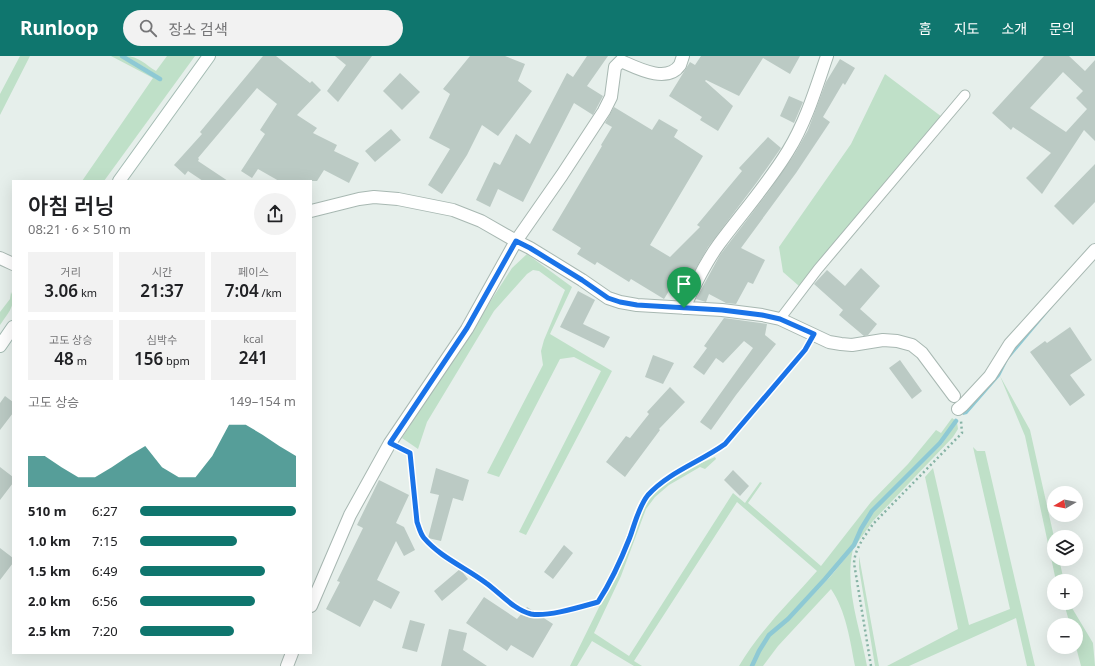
<!DOCTYPE html>
<html lang="ko">
<head>
<meta charset="utf-8">
<style>
  :root { --surface:#fff; --page:#f2f2f2; --text:#202124; --muted:#757577; --accent:#0f766e }
  body { margin:0; font-family:"Noto Sans","Noto Sans KR",sans-serif; background:var(--page); color:var(--text); height:100vh; display:flex; flex-direction:column; font-size:15px; white-space:nowrap }
  * { box-sizing:border-box; margin:0 }
  p { font-size:13px; color:var(--muted) }
  .icon { flex:none; width:22px; height:22px; fill:none; stroke:currentColor; stroke-width:2; stroke-linecap:round; stroke-linejoin:round }
  .map { position:relative; flex:1; overflow:hidden }
  .side { position:absolute; left:12px; top:124px; width:300px; height:474px; display:flex; flex-direction:column; background:var(--surface); border-radius:0px; box-shadow:0 4px 16px #0002 }
  .side>* { flex:none }
  .needle { width:26px; rotate:260deg }
  .controls { position:absolute; left:1047px; top:430px; display:grid; gap:8px }
  .controls a { display:grid; place-items:center; width:36px; height:36px; border-radius:50%; background:var(--surface); box-shadow:0 4px 16px #0002; font-size:20px }
  .pin { position:absolute; display:grid; place-items:center; width:34px; height:34px; color:#fff; margin:-41px -17px; border-radius:50% 50% 50% 0; rotate:-45deg; box-shadow:0 0 4px #0007 }
  .pin .icon { rotate:45deg }
  .round { display:grid; place-items:center; flex:none; width:42px; height:42px; border-radius:21px; background:var(--page) }
  .summary { display:flex; align-items:center; justify-content:space-between; height:68px; padding:0 16px }
  h1 { font-size:22px; font-weight:600; line-height:30px }
  .metrics { display:grid; grid-template-columns:repeat(3,1fr); gap:6px; height:68px; padding:4px 16px }
  .metrics div { display:grid; align-content:center; border-radius:0px; background:var(--page); text-align:center }
  .metrics b { font-size:17px; font-weight:600 }
  .metrics small { font-size:11px; font-weight:400 }
  .metrics p { font-size:11px }
  .chart { height:112px; padding:8px 16px }
  .chart p { display:flex; justify-content:space-between }
  .chart svg { width:100%; height:72px; margin-top:4px; fill:var(--accent); opacity:.7 }
  ul { padding:0 16px; list-style:none; font-size:13px }
  li { display:grid; grid-template-columns:64px 48px 1fr; align-items:center; height:30px }
  li i { height:10px; border-radius:5px; background:var(--accent) }
  header { display:flex; align-items:center; gap:24px; box-sizing:border-box; height:56px; padding:0 20px; background:var(--accent); color:#fff }
  header strong { font-size:19px }
  nav { display:flex; gap:22px; margin-inline-start:auto; font-size:14px }
  .search { width:280px; height:36px; background:var(--page); display:flex; align-items:center; gap:10px; box-sizing:border-box; padding:0 14px; border-radius:22px; color:var(--muted); font-size:15px }
  .map>svg:first-child { display:block }
  .green { fill:#bfe0c8 }
  .water { fill:#8ec9d4 }
  .lines { fill:none; stroke-linecap:round; stroke-linejoin:round }
  .stream { stroke:#8ec9d4; stroke-width:4.5 }
  .building { fill:#bbcac4; fill-rule:evenodd }
  .lane-casing { stroke:#a8b8b2; stroke-width:11 }
  .street-casing { stroke:#a8b8b2; stroke-width:14 }
  .secondary-casing { stroke:#a4bbb3; stroke-width:14 }
  .path { stroke:#86b3a5; stroke-width:2.5; stroke-dasharray:2 3; stroke-linecap:butt }
  .lane { stroke:#fff; stroke-width:9 }
  .street { stroke:#fff; stroke-width:12 }
  .secondary { stroke:#fff; stroke-width:12 }
  .route-casing { stroke:#fff; stroke-width:8 }
  .route { stroke:#1a73e8; stroke-width:5 }
</style>
</head>
<body>
<header>
<strong>Runloop</strong>
<div class="search"><svg class="icon" aria-label="search" viewBox="0 0 24 24"><circle cx="10" cy="10" r="6"/><path d="M15 15l6 6"/></svg>장소 검색</div>
<nav><a>홈</a><a>지도</a><a>소개</a><a>문의</a></nav>
</header>
<div class="map">
<svg width="1095" height="610" viewBox="0 0 1095 610">
  <rect width="100%" height="100%" fill="#e6efeb"/>
  <path class="green" d="M 20,0 L 30,0 L 0,59 L 0,38 Z
    M 111,0 L 120,0 L 160,24 L 162,22 L 126,0 C 138,0 146,9 156,15 L 167,0 L 195,0 L 104,125 L 82,125 L 153,22 Z
    M 885,18 L 942,61 L 802,228 L 799,230 L 783,216 L 779,191 L 851,88 Z
    M 527,198 L 572,231 L 550,278 L 612,315 L 526,479 L 519,476 L 601,315 L 574,301 L 560,303 L 499,421 L 487,417 L 543,309 L 541,295 L 544,284 L 565,234 L 539,215 L 533,214 L 527,218 L 494,255 L 427,366 L 418,393 L 402,382 L 512,212 Z
    M 11,236 C 17,249 7,258 0,269 L 0,256 L 10,243 Z
    M 1000,320 L 1030,374 L 1054,481 L 1054,503 L 1059,503 L 1064,525 L 1056,525 L 1025,380 Z
    M 952,362 L 955,364 L 939,387 L 871,455 L 860,473 L 853,488 L 824,522 L 787,562 L 769,578 L 758,594 L 751,610 L 739,610 C 760,574 790,546 817,515 L 737,446 L 634,605 L 642,610 L 634,610 L 592,585 L 577,610 L 570,610 L 604,541 L 617,521 L 642,455 L 649,442 L 662,428 L 678,417 L 715,401 L 716,403 L 705,413 L 700,411 L 669,429 L 655,441 L 646,453 L 621,520 L 594,577 L 629,600 L 733,437 L 745,447 L 760,426 L 762,427 L 748,447 L 821,510 L 871,446 L 908,408 L 936,374 L 941,377 Z
    M 957,366 L 958,373 L 953,381 L 873,465 L 855,490 L 863,473 L 873,456 L 942,388 Z
    M 973,391 L 977,395 L 985,395 L 1035,610 L 1027,610 L 1016,562 L 909,610 L 887,610 L 958,573 L 925,421 L 933,412 L 969,569 L 1010,553 Z
    M 853,493 C 844,532 860,571 867,610 L 855,610 C 850,584 846,555 831,533 L 778,590 L 763,610 L 754,610 L 761,594 L 771,578 L 789,564 L 830,521 Z
    M 859,500 L 879,610 L 875,610 L 859,512 Z
    M 1064,547 L 1069,547 L 1093,587 L 1095,610 L 1081,610 L 1076,591 L 1076,569 L 1070,569 Z"/>
  <path class="water" d="M 1091,205 L 1008,304 L 1000,320 L 967,358 L 963,359 L 961,356 L 997,311 Z"/>
  <g class="lines">
    <path class="stream" d="M 122,0 L 160,23
      M 752,610 L 759,595 L 769,579 L 788,563 L 825,523 L 854,489 L 861,473 L 872,455 L 940,387 L 956,365"/>
  </g>
  <path class="building" d="M 263,0 L 276,0 L 310,27 L 312,25 L 321,34 L 297,59 L 317,72 L 313,77 L 337,89 L 334,95 L 359,107 L 349,127 L 324,114 L 317,125 L 279,125 L 258,113 L 252,122 L 241,115 L 265,78 L 260,74 L 277,48 L 257,32 L 198,102 L 199,103 L 198,105 L 228,125 L 203,125 L 188,115 L 185,119 L 174,109 L 202,78 L 200,76 Z
    M 335,0 L 372,0 L 338,46 L 327,35 L 346,9 Z
    M 470,0 L 505,0 L 525,8 L 518,25 L 532,35 L 498,80 L 482,69 L 467,99 L 442,138 L 428,129 L 450,93 L 429,82 L 450,38 L 443,33 Z
    M 587,0 L 608,0 L 587,30 L 603,40 L 593,59 L 574,47 L 523,146 L 498,133 L 490,151 L 476,144 L 494,106 L 500,109 L 516,78 L 530,88 L 567,17 L 573,21 Z
    M 701,0 L 800,0 L 790,18 L 763,2 L 739,40 L 706,24 L 705,25 L 733,50 L 718,75 L 700,64 L 702,61 L 669,40 L 690,6 L 695,9 Z
    M 1044,0 L 1069,0 L 1085,15 L 1095,4 L 1095,85 L 1084,74 L 1042,138 L 1026,122 L 1051,97 L 1013,71 L 1011,74 L 992,57 ZM 1063,16 L 1083,35 L 1076,42 L 1087,53 L 1066,76 L 1030,52 Z
    M 840,3 L 855,12 L 845,29 L 843,27 L 823,61 L 830,66 L 796,117 L 741,192 L 765,204 L 753,228 L 748,226 L 736,248 L 726,247 L 709,238 L 706,246 L 696,243 L 720,199 L 769,135 L 794,99 L 808,74 L 826,26 Z
    M 400,17 L 420,36 L 402,54 L 383,35 Z
    M 789,40 L 803,46 L 794,67 L 780,60 Z
    M 614,51 L 652,74 L 659,63 L 678,74 L 674,81 L 703,100 L 650,189 L 670,201 L 700,171 L 697,169 L 742,115 L 739,112 L 768,81 L 781,92 L 757,126 L 708,191 L 687,228 L 677,222 L 664,243 L 631,223 L 629,226 L 597,206 L 595,209 L 577,198 L 581,192 L 552,174 L 602,90 L 601,89 L 612,71 L 605,67 Z
    M 391,73 L 401,84 L 375,106 L 365,95 Z
    M 1095,108 L 1095,146 L 1073,169 L 1054,150 Z
    M 861,212 L 880,230 L 860,253 L 877,268 L 868,279 L 864,280 L 839,259 L 843,254 L 814,228 L 827,214 L 845,230 Z
    M 578,235 L 595,244 L 583,268 L 610,281 L 604,292 L 560,271 Z
    M 724,262 L 767,268 L 765,279 L 776,288 L 736,339 L 711,374 L 700,366 L 753,292 L 744,285 L 723,307 L 716,302 L 704,319 L 693,311 L 707,292 L 704,290 Z
    M 1070,271 L 1092,304 L 1070,319 L 1085,339 L 1070,350 L 1030,296 L 1045,285 L 1047,287 Z
    M 653,299 L 674,307 L 663,328 L 645,321 Z
    M 900,304 L 922,335 L 912,343 L 889,312 Z
    M 670,331 L 685,346 L 659,373 L 660,374 L 625,421 L 606,406 L 626,380 L 630,382 L 649,358 L 647,356 Z
    M 5,340 L 13,346 L 13,357 L 0,374 L 0,347 Z
    M 0,411 L 13,421 L 13,427 L 0,444 Z
    M 436,412 L 469,424 L 463,445 L 453,442 L 441,485 L 428,482 L 439,439 L 430,437 Z
    M 733,414 L 749,430 L 740,440 L 724,424 Z
    M 379,424 L 409,439 L 396,467 L 404,471 L 415,494 L 404,500 L 396,485 L 377,524 L 400,536 L 391,553 L 374,544 L 360,571 L 326,553 L 340,526 L 337,525 L 363,472 L 357,469 Z
    M 564,489 L 573,497 L 553,523 L 544,516 Z
    M 0,492 L 13,502 L 13,507 L 0,524 Z
    M 460,513 L 468,523 L 442,545 L 434,535 Z
    M 484,541 L 517,563 L 527,551 L 553,568 L 533,602 L 511,589 L 507,595 L 466,567 Z
    M 410,564 L 425,568 L 417,596 L 402,592 Z
    M 449,573 L 467,577 L 463,594 L 487,610 L 441,610 Z"/>
  <g class="lines">
    <g class="lane-casing">
      <path id="lane" d="M 780,263 L 818,213 L 965,39"/>
    </g>
    <g class="street-casing">
      <path id="street" d="M 311,155 L 359,143 L 374,141 L 398,143 L 453,154 L 481,165 L 516,185 L 530,192 L 582,224 L 608,242 L 620,246 L 637,249 L 722,254 L 762,259 L 780,263 L 829,286 L 841,288 L 852,289 L 883,284 L 897,285 L 912,289 L 922,297 L 954,340
        M 0,202 L 13,208
        M 684,252 C 694,230 705,207 719,188 C 742,157 768,128 788,95 C 806,66 816,32 827,0
        M 958,353 L 963,349 L 990,320 L 1010,288 L 1095,194
        M 311,550 L 350,459 L 390,387 L 467,273 L 516,185 L 562,119 L 604,55 L 611,41 L 615,11 L 621,5 C 637,12 667,28 680,9 C 681,6 682,3 683,0
        M 287,610 L 292,597"/>
    </g>
    <g class="secondary-casing">
      <path id="secondary" d="M 119,125 L 209,0
        M 0,290 L 13,271"/>
    </g>
    <path class="path" d="M 401,393 L 409,397 L 417,465 C 419,471 420,477 424,482 C 439,499 465,513 483,525 C 499,536 513,553 532,558 C 549,561 580,551 598,546 C 611,526 621,504 630,481 C 635,467 639,450 648,439 C 669,416 700,406 725,388 L 807,291
      M 871,610 L 854,507 C 855,492 865,480 873,468 L 962,377 L 961,365"/>
    <use href="#lane" class="lane"/>
    <use href="#street" class="street"/>
    <use href="#secondary" class="secondary"/>
  </g>
  <g class="lines">
    <g class="route-casing">
      <path id="route" d="M 516,185 L 530,192 L 582,224 L 608,242 L 620,246 L 637,249 L 722,254 L 762,259 L 780,263 L 814,278 L 805,294 L 725,388 C 700,406 669,416 648,439 C 639,450 635,467 630,481 C 621,504 611,526 598,546 C 580,551 548,561 531,558 C 514,554 500,537 486,527 C 466,512 440,501 424,482 C 420,477 419,471 417,466 L 410,397 L 390,387 L 467,272 Z"/>
    </g>
    <use href="#route" class="route"/>
  </g>
</svg>
<div class="controls">
<a><svg class="needle" viewBox="-14 -14 28 28"><path d="M0-13l5 13h-10z" fill="#e53935"/><path d="M0 13l5-13h-10z" fill="#757577"/></svg></a>
<a><svg class="icon" aria-label="layers" viewBox="0 0 24 24"><path d="M12 4l9 5-9 5-9-5zM3 14l9 5 9-5"/></svg></a>
<a>+</a>
<a>−</a>
</div>
<div class="pin" style="left:684px;top:252px;background:#1e9e55"><svg class="icon" aria-label="arrive" viewBox="0 0 24 24"><path d="M6 21V4h12l-3 4 3 4H6"/></svg></div>
<section class="side">
<div class="summary"><div><h1>아침 러닝</h1><p>08:21 · 6 × 510 m</p></div><a class="round"><svg class="icon" aria-label="share" viewBox="0 0 24 24"><path d="M12 15V3M7 8l5-5 5 5M5 13v7h14v-7"/></svg></a></div>
<div class="metrics">
<div><p>거리</p><b>3.06<small> km</small></b></div>
<div><p>시간</p><b>21:37</b></div>
<div><p>페이스</p><b>7:04<small> /km</small></b></div>
</div>
<div class="metrics">
<div><p>고도 상승</p><b>48<small> m</small></b></div>
<div><p>심박수</p><b>156<small> bpm</small></b></div>
<div><p>kcal</p><b>241</b></div>
</div>
<div class="chart"><p><span>고도 상승</span>149–154 m</p>
<svg viewBox="0 0 160 44" preserveAspectRatio="none"><path d="M0 44V25L10 25L20 32L30 38L40 38L50 32L60 25L70 19L80 32L90 38L100 38L110 25L120 6L130 6L140 12L150 19L160 25V44z"/></svg>
</div>
<ul>
<li><b>510 m</b>6:27<i style="width:100%"></i></li>
<li><b>1.0 km</b>7:15<i style="width:62%"></i></li>
<li><b>1.5 km</b>6:49<i style="width:80%"></i></li>
<li><b>2.0 km</b>6:56<i style="width:74%"></i></li>
<li><b>2.5 km</b>7:20<i style="width:60%"></i></li>
</ul>
</section>
</div>
</body>
</html>
